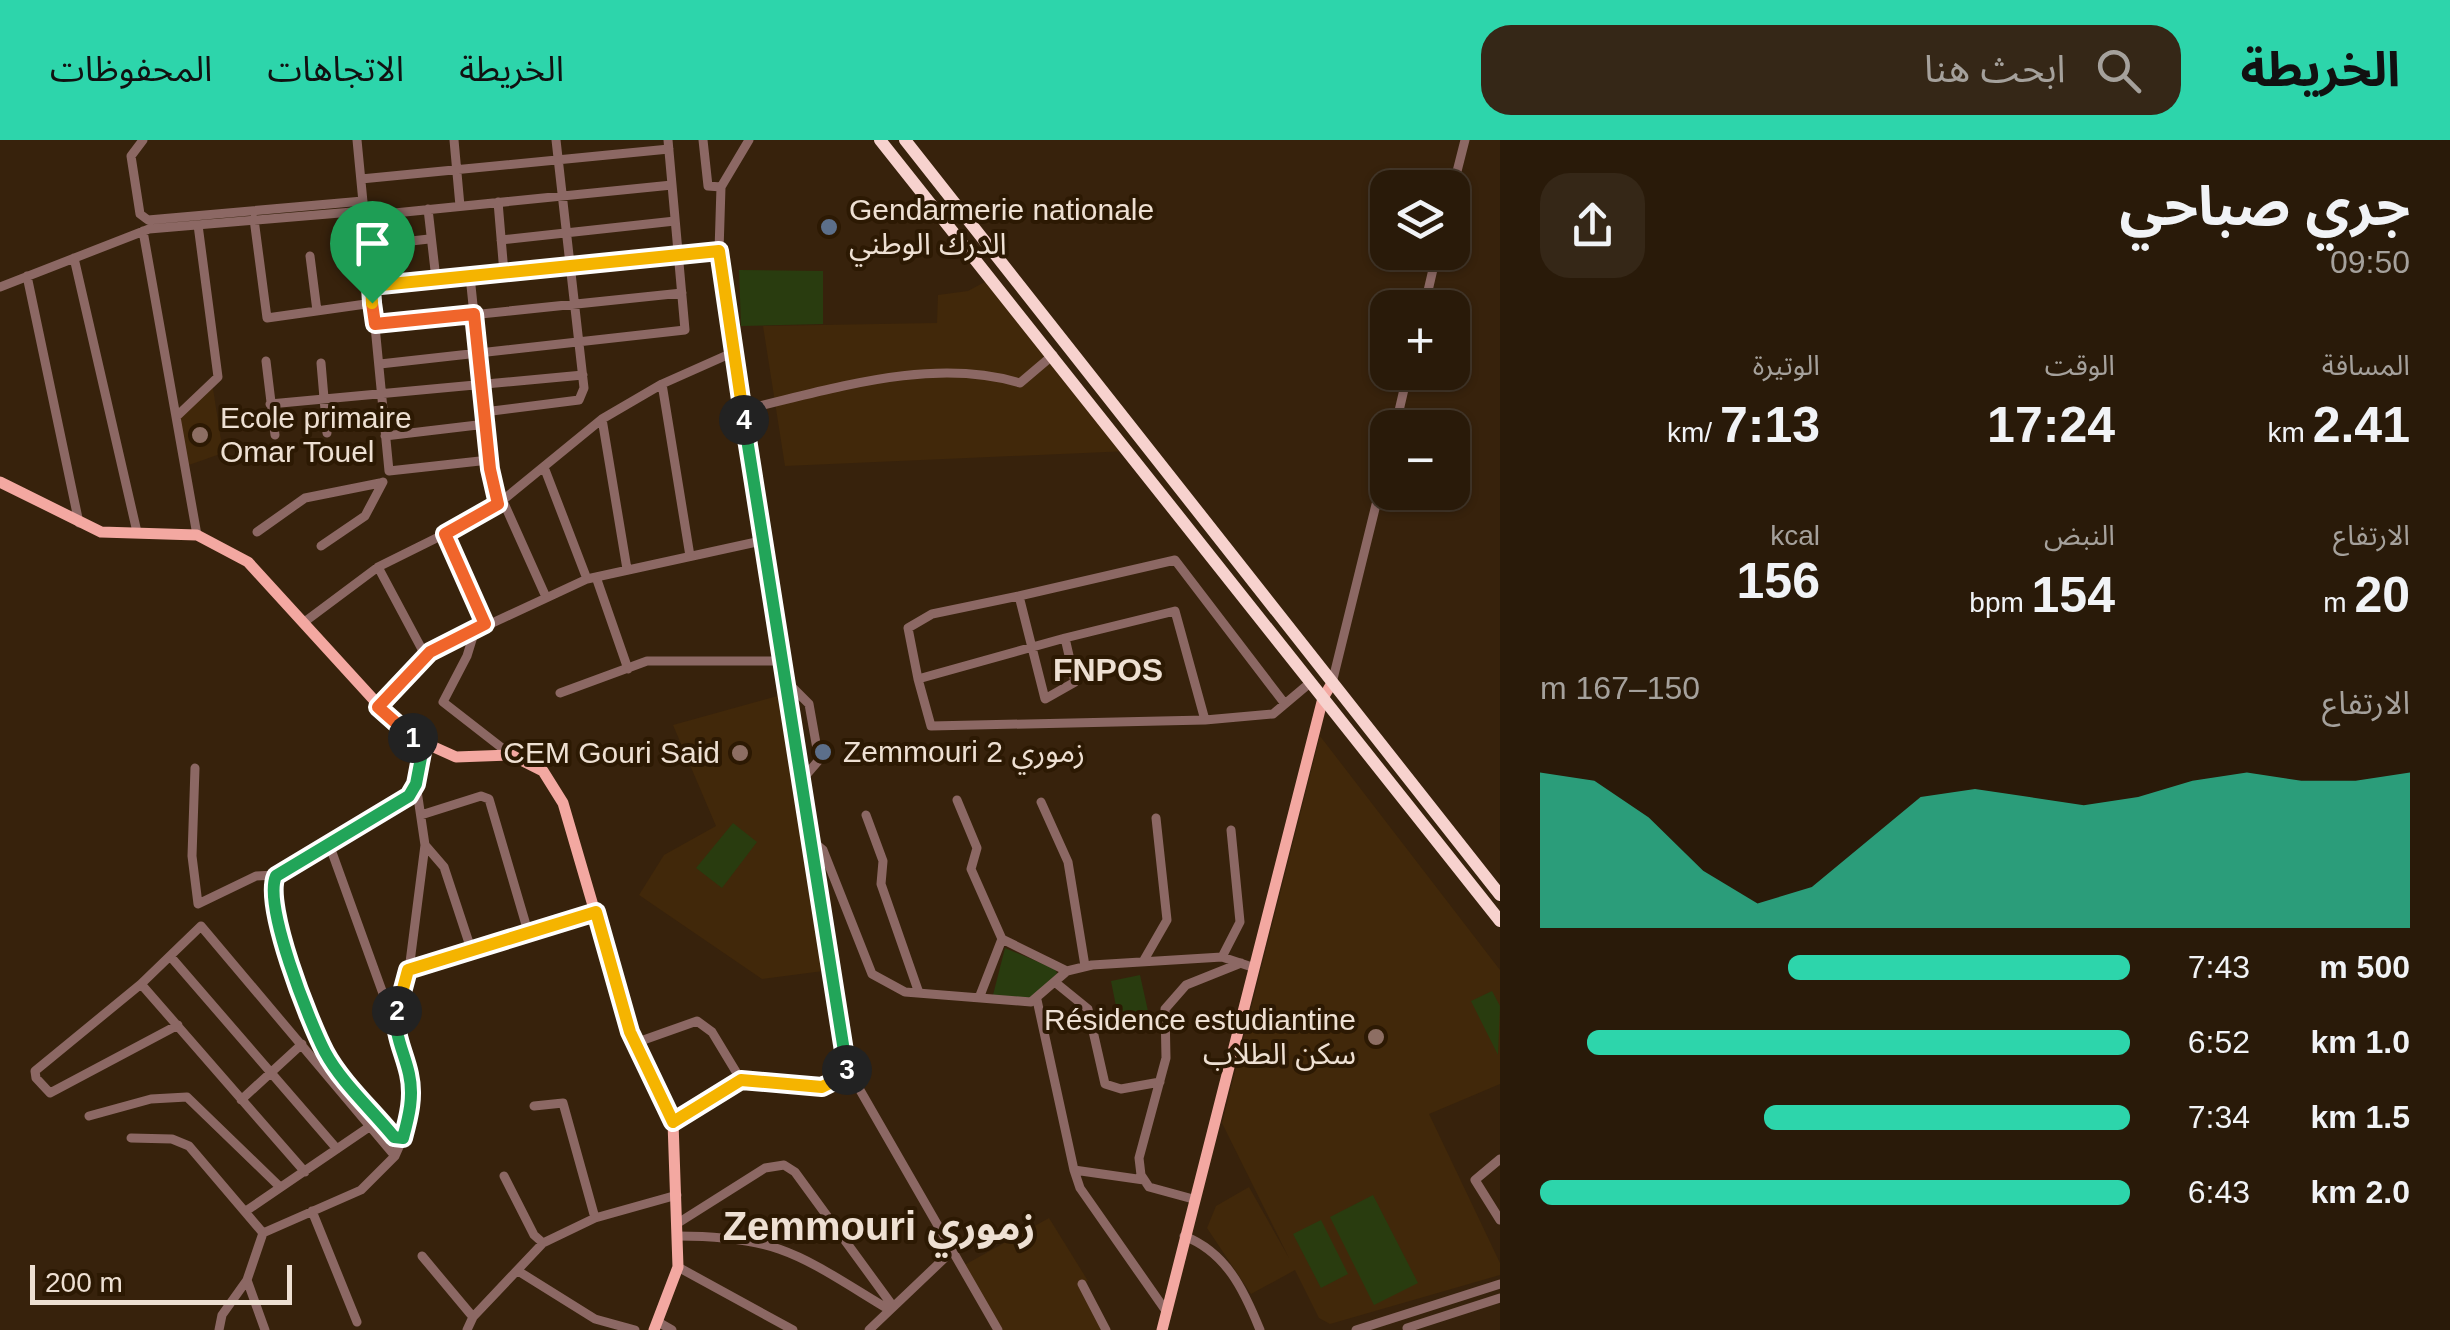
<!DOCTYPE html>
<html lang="ar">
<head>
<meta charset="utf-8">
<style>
  :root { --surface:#291a09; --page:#352717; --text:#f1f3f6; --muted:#a5a19c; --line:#45382a; --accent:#2dd5ab }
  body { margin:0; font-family:Helvetica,"Noto Sans Arabic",sans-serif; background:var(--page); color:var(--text); direction:rtl; height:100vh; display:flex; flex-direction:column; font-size:38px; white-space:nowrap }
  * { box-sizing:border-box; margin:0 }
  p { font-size:32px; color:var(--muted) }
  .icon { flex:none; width:55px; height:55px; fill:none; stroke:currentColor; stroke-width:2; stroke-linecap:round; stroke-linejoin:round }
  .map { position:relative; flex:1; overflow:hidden; direction:ltr }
  .panel { display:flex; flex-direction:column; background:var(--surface); width:950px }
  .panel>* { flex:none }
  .buttons { position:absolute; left:1370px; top:30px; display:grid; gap:20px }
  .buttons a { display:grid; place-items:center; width:100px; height:100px; border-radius:20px; background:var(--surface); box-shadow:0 2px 8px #0004,0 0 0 2px var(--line); font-size:50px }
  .scale { position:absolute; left:30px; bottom:25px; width:262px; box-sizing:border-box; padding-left:10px; border:5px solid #eee0d3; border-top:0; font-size:28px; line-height:35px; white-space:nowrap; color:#eee0d3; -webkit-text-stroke:8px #2c1903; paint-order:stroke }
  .pin { position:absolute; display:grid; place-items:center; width:85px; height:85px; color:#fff; margin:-102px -42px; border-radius:50% 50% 50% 0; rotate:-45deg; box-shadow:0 0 10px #0007 }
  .pin .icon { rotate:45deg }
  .km { position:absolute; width:50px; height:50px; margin:-25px; border-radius:50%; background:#222; color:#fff; font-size:28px; line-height:50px; text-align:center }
  .round { display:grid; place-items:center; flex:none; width:105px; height:105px; border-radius:30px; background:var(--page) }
  .summary { display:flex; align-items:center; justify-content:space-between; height:170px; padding:0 40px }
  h1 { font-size:55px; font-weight:700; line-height:75px }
  .metrics { display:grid; grid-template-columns:repeat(3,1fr); gap:15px; height:170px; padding:10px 40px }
  .metrics div { display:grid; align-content:center }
  .metrics b { font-size:50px; font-weight:700 }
  .metrics small { font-size:28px; font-weight:400 }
  .metrics p { font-size:28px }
  .chart { height:280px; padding:20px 40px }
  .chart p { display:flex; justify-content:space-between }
  .chart svg { width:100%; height:180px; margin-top:10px; fill:var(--accent); opacity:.7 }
  ul { padding:0 40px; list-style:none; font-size:32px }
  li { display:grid; grid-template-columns:160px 120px 1fr; align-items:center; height:75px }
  li i { height:25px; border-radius:12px; background:var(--accent) }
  header { display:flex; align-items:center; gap:60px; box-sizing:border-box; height:140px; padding:0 50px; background:var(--accent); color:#111 }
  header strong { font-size:48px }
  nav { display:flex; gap:55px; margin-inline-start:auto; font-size:35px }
  .search { width:700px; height:90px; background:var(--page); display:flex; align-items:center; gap:25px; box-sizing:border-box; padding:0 35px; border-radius:30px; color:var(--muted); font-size:38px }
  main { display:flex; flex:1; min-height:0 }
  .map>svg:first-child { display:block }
  .built { fill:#41280a }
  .green { fill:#293c0f }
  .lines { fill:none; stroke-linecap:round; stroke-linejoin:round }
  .minor { stroke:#8c6864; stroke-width:9 }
  .major { stroke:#f3a8a1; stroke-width:11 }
  .highway { stroke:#f7d2ce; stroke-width:12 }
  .split-1-casing { stroke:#fff; stroke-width:20 }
  .split-2-casing { stroke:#fff; stroke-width:20 }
  .split-3-casing { stroke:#fff; stroke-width:20 }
  .split-4-casing { stroke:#fff; stroke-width:20 }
  .split-5-casing { stroke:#fff; stroke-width:20 }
  .split-1 { stroke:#f0652b; stroke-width:12 }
  .split-2 { stroke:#22a559; stroke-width:12 }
  .split-3 { stroke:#f5b400; stroke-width:12 }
  .split-4 { stroke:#22a559; stroke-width:12 }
  .split-5 { stroke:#f5b400; stroke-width:12 }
  .service-dot { fill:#5c6f8a; stroke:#2c1903; stroke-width:4 }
  .education-dot { fill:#8d6e63; stroke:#2c1903; stroke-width:4 }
  .labels { text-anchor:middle; stroke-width:8; stroke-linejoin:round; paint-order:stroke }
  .poi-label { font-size:30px; fill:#eee0d3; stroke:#2c1903; text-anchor:start }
  .neighbourhood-label { font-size:32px; font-weight:bold; fill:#eee0d3; stroke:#2c1903 }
  .district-label { font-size:40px; font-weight:bold; fill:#eee0d3; stroke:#2c1903 }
</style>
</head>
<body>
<header>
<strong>الخريطة</strong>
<div class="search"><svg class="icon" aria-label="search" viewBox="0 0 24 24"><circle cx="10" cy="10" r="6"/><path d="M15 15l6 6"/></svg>ابحث هنا</div>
<nav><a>الخريطة</a><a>الاتجاهات</a><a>المحفوظات</a></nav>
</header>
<main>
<section class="panel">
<div class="summary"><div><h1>جري صباحي</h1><p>09:50</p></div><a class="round"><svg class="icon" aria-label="share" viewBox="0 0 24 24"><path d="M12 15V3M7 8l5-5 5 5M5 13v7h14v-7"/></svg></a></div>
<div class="metrics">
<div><p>المسافة</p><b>2.41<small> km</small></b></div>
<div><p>الوقت</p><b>17:24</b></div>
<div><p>الوتيرة</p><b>7:13<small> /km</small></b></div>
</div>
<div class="metrics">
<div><p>الارتفاع</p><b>20<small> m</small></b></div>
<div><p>النبض</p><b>154<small> bpm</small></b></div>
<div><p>kcal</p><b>156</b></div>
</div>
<div class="chart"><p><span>الارتفاع</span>150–167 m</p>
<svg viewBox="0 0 160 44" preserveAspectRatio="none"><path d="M0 44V6L10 8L20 17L30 30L40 38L50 34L60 23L70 12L80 10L90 12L100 14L110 12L120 8L130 6L140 8L150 8L160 6V44z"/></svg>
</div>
<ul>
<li><b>500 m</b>7:43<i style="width:58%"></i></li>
<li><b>1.0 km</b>6:52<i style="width:92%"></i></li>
<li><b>1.5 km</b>7:34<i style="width:62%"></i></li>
<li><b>2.0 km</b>6:43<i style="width:100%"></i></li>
</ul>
</section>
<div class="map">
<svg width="1500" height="1190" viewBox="0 0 1500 1190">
  <rect width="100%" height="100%" fill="#37220c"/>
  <path class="built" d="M 992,138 L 1129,311 L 785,326 L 763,186 L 937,183 L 938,155 L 968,151 Z
    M 212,242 L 223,313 L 186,326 L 177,276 Z
    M 785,554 L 831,830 L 762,839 L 639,755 L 664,715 L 716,686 L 673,585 Z
    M 1320,596 L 1500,830 L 1500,944 L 1429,974 L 1500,1123 L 1500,1135 L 1330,1184 L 1319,1178 L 1295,1130 L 1251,1154 L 1207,1088 L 1216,1066 L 1249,1047 L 1289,1118 L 1222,983 Z
    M 1049,1078 L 1088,1141 L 1082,1143 L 1106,1190 L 998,1190 L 961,1127 Z"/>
  <path class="green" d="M 739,130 L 823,131 L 823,184 L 741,186 Z
    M 733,683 L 757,702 L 722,748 L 696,728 Z
    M 1005,808 L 1055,829 L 1058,835 L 1032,858 L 993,855 Z
    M 1140,835 L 1150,880 L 1120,886 L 1111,841 Z
    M 1492,851 L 1500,866 L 1498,915 L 1471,861 Z
    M 1373,1055 L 1418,1143 L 1374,1165 L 1330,1077 Z
    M 1321,1080 L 1348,1134 L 1321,1148 L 1293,1094 Z"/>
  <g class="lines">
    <path class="minor" d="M 143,0 L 131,16 L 140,74 L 148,80 L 363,61
      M 357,0 L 389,331 L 489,320 L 470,136
      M 454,0 L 460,66
      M 703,0 L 708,46 L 721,47
      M 749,0 L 721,47 L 719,111 L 845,924 L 998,1190
      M 361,39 L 669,9
      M 1452,51 L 1465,0
      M 498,62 L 504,133
      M 428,69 L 436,139
      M 365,76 L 672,45
      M 254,79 L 267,178 L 373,163
      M 143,91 L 197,395
      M 501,100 L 675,81
      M 367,106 L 429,99
      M 310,116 L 317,171
      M 74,118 L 137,392
      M 27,136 L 79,383
      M 371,146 L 719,111
      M 0,147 L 149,89 L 364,71
      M 1424,168 L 1437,112
      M 375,185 L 682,153
      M 266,221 L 275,295
      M 321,223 L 327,293
      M 380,224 L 685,190 L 668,0
      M 662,244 L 734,212
      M 270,264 L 583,235
      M 742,270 C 830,250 931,216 1020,243 L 1053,215
      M 484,272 L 579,260 L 584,248 L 556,0
      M 177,276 L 218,237 L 198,85
      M 602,279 L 627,429
      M 1395,288 L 1408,232
      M 385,296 L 486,284
      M 489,320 L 498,364
      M 544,327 L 587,439
      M 503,361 L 546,457
      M 257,392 L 305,358 L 380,343
      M 445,394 L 485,485
      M 321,406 L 365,376 L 383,342
      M 378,427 L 425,515
      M 596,437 L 628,529
      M 303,483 L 378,427 L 487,373 L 602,279 L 662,244 L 690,416
      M 475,490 L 467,516 L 443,562 L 511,615
      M 1065,498 L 918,539 L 931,586 L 1205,580
      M 783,538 L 809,564 L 819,620 L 800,642
      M 918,539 L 908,488 L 932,474 L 1019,456
      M 1332,543 L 1388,316
      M 560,553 L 647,521 L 780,521
      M 1285,564 L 1175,420 L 1019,456 L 1045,559 L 1075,542 L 1065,498 L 1175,471 L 1205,580 L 1273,574 L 1311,542
      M 378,567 L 430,512 L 587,439 L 761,401
      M 195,628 L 192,716 L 198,764 L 256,736 L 276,735
      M 957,660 L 977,708 L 971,729 L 1002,799 L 1067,831
      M 1041,662 L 1068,722 L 1085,826
      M 421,675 L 481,656 L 489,659 L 529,795
      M 866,675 L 883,721 L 881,744 L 919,853
      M 810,699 L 823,710 L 872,834 L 905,852 L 1031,862 L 1067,831 L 1092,825 L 1222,817 L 1252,827
      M 329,704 L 394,884
      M 425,705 L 444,727 L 472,812
      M 170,816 L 337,1009
      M 1222,817 L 1240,782 L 1231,690
      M 1144,820 L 1167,780 L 1156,678
      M 409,830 L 596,772
      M 1056,843 L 1088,869 L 1105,944 L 1121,949 L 1160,942
      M 141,844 L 305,1032
      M 979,858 L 1002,799
      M 1037,860 L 1074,1030 L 1144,1040
      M 178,885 L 50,953 L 36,938 L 35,931 L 141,844 L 201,786 L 395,1016
      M 635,903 L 697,881 L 712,892 L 741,940
      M 241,960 L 302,904
      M 534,966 L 563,963 L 595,1078
      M 89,976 L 151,959 L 187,957 L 280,1047
      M 673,982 L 741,940 L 821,947 L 849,934
      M 131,998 L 172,999 L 189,1006 L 263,1093
      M 399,1007 C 382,973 350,947 329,916 C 311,891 264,762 276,735 L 409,656 L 416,644
      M 1500,1019 L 1475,1040 L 1500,1080
      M 1074,1030 L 1080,1048 L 1166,1171
      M 504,1036 L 534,1095 L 543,1103
      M 1193,1059 L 1149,1047 L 1141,1035 L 1139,1018 L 1166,918 L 1165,869 L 1186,845 L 1241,823
      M 246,1071 L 372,985
      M 312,1071 L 357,1182
      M 678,1083 L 765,1028 L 784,1025 L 795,1032 L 892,1165
      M 678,1096 C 781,1096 802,1117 888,1169
      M 1184,1096 C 1226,1112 1244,1150 1260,1190
      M 422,1116 L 473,1177
      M 678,1127 L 793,1190
      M 518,1131 L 595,1179 L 635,1190
      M 247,1140 L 265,1190
      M 1082,1144 L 1106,1190
      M 658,1182 L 672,1190
      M 1407,1188 L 1500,1158
      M 219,1190 L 222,1175 L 247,1140 L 263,1093 L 361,1050 L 395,1016 L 403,998 L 411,967 L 409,935 L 395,887 L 409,830 L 425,705 L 416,644 L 424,602
      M 467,1190 L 473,1177 L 543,1103 L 595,1078 L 677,1055
      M 869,1190 L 952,1111
      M 1356,1190 L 1500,1144"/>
    <path class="major" d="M 0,342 L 101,392 L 197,395 L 248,422 L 405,594 L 456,617 L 511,615 L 543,631 L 563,663 L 630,892 L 673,982 L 678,1127 L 654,1190
      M 1162,1190 L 1323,558 L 1332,543"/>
    <path class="highway" d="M 880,0 L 1500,781
      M 905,0 L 1500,755"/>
  </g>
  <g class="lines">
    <g class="split-1-casing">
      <path id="split-1" d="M 372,163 L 375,184 L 474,174 L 490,329 L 498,364 L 445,394 L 485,484 L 430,512 L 378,567 L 413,598"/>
    </g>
    <g class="split-2-casing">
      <path id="split-2" d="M 397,871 C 393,894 404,911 409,934 C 414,956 409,976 403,998 L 394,997 C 372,970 341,942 325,912 C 309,881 263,765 276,736 L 409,656 L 416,644 L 424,602 L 413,598"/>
    </g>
    <g class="split-3-casing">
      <path id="split-3" d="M 397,871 L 408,830 L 596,772 L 630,892 L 673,982 L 741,940 L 822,947 L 848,934 L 847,930"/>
    </g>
    <g class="split-4-casing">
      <path id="split-4" d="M 744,280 L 847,930"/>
    </g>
    <g class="split-5-casing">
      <path id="split-5" d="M 372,163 L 371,146 L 719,111 L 744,280"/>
    </g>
    <use href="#split-1" class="split-1"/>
    <use href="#split-2" class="split-2"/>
    <use href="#split-3" class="split-3"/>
    <use href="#split-4" class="split-4"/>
    <use href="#split-5" class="split-5"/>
  </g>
  <g class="service-dot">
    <circle cx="829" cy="87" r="10"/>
    <circle cx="823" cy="612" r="10"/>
  </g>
  <g class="education-dot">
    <circle cx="200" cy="295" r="10"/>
    <circle cx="740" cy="613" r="10"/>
    <circle cx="1376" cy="897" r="10"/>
  </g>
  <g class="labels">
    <g class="poi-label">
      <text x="849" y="80">Gendarmerie nationale<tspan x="849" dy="34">الدرك الوطني</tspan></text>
      <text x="220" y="288">Ecole primaire<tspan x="220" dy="34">Omar Touel</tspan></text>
      <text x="843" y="622">Zemmouri 2 زموري</text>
      <text x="720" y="623" text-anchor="end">CEM Gouri Said</text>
      <text x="1356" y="890" text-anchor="end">Résidence estudiantine<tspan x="1356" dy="34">سكن الطلاب</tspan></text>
    </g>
    <g class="neighbourhood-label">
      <text x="1108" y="541">FNPOS</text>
    </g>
    <g class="district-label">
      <text x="879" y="1100">Zemmouri زموري</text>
    </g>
  </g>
</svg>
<div class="buttons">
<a><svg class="icon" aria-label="layers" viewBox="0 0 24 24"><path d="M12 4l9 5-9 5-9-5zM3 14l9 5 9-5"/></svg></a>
<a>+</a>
<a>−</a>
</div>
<div class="scale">200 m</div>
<div class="pin" style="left:372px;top:163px;background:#1e9e55"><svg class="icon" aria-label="arrive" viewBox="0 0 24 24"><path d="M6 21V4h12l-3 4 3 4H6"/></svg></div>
<b class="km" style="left:413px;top:598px">1</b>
<b class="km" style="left:397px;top:871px">2</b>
<b class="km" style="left:847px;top:930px">3</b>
<b class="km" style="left:744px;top:280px">4</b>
</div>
</main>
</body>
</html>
